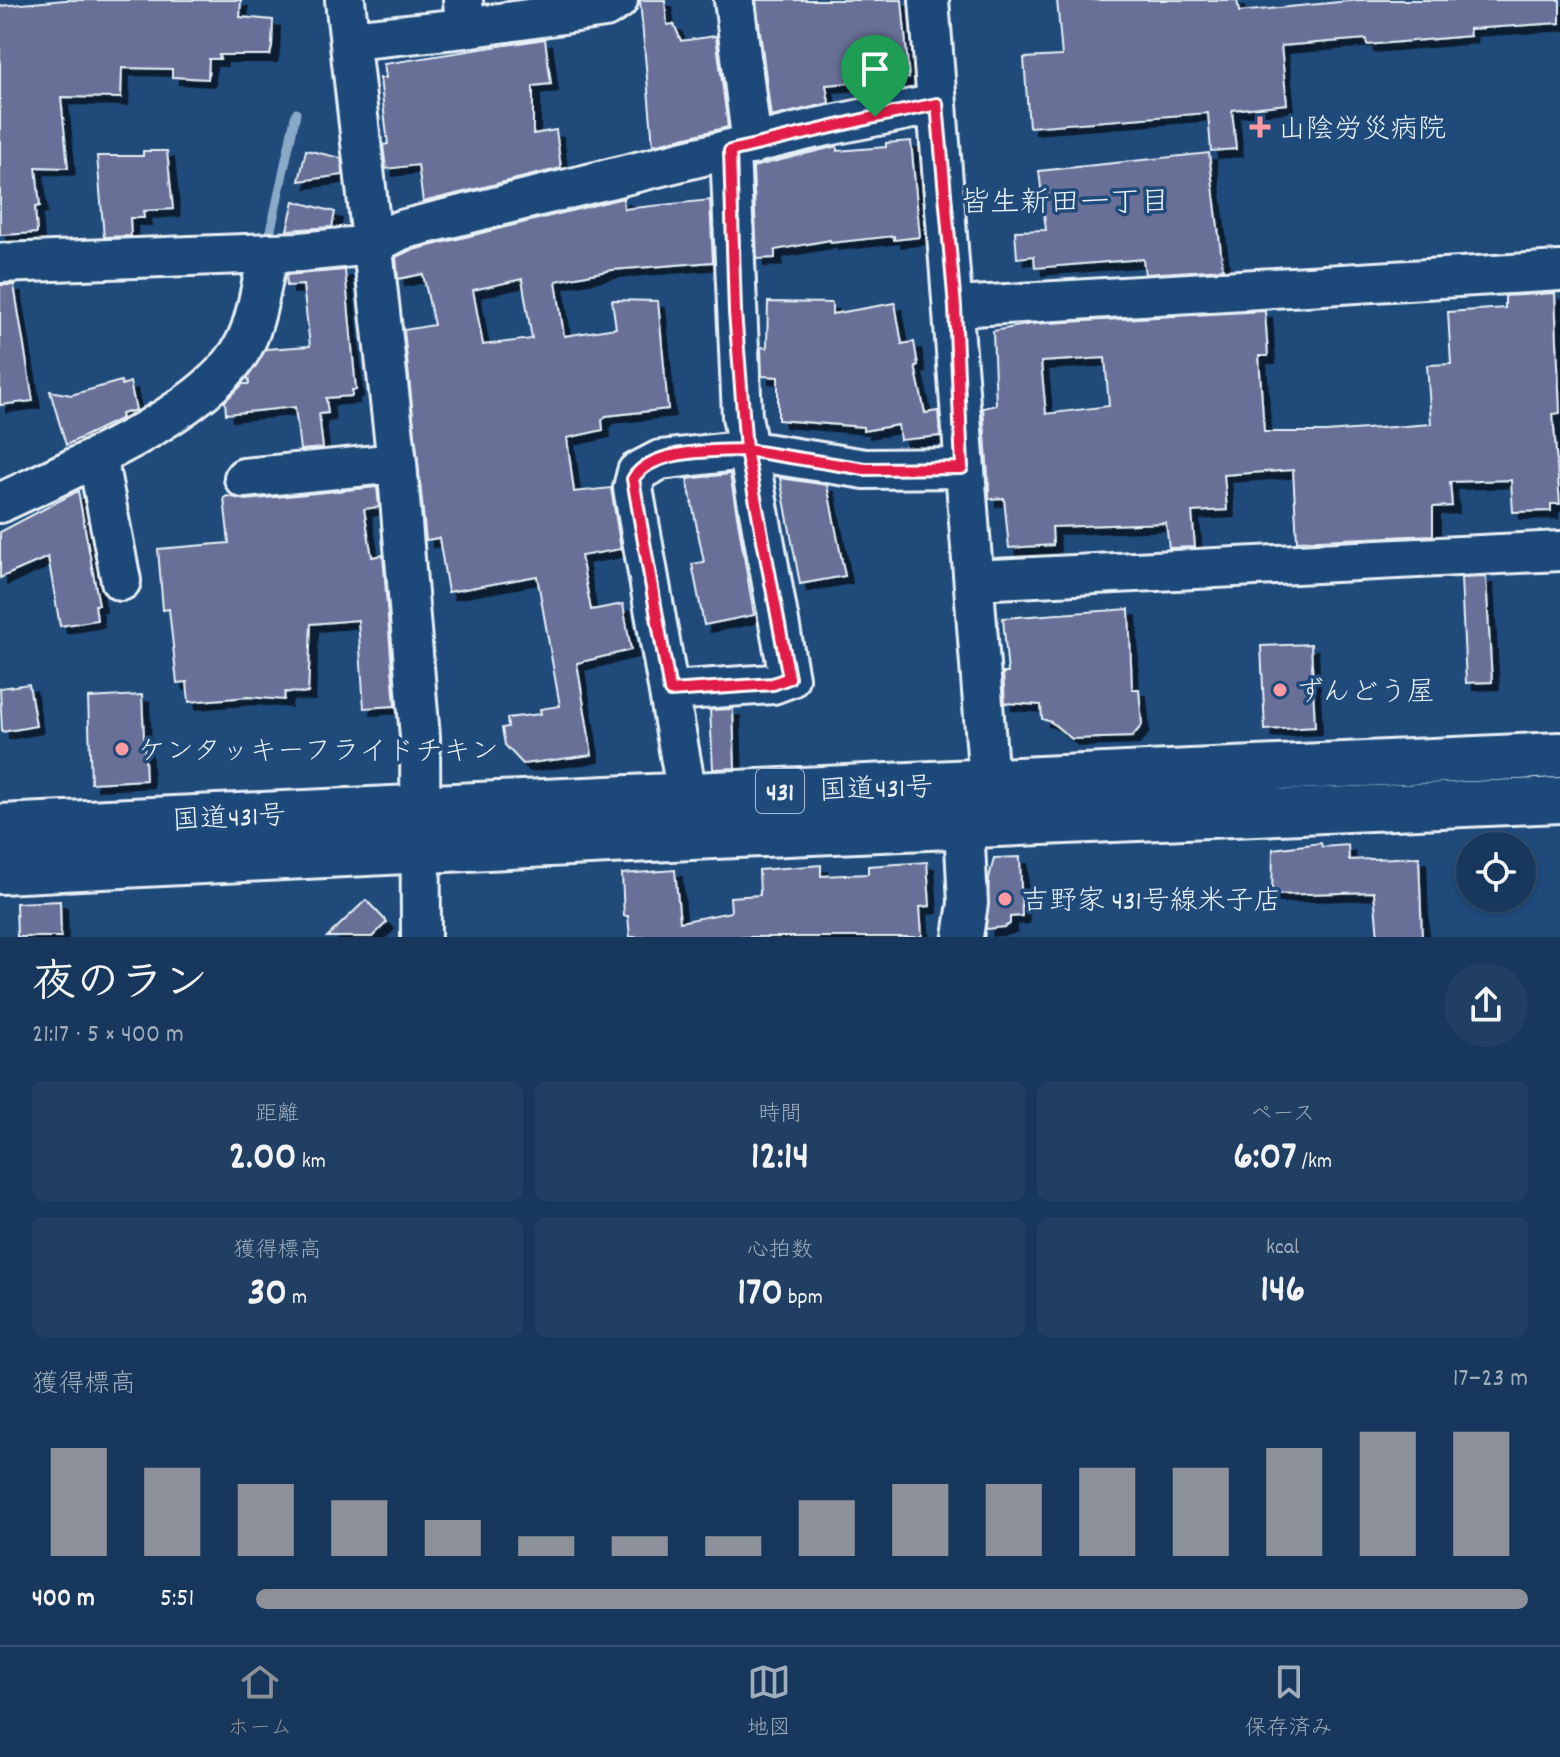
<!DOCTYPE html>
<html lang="ja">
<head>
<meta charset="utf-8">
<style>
  :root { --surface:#17385c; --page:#203f62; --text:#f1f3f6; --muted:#9eacbb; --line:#365272; --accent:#8c9099 }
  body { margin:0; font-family:Dekko,"Klee One",sans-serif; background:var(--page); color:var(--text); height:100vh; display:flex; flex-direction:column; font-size:30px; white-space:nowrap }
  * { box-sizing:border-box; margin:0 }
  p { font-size:26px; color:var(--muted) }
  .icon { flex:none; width:44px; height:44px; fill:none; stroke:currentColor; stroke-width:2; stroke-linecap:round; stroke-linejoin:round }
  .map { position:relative; height:937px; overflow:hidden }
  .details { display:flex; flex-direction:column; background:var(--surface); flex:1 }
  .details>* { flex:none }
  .tools { position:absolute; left:1456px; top:832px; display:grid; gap:16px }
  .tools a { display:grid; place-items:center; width:80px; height:80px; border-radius:50%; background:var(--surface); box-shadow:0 2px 6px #0004,0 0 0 2px var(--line); font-size:40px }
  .pin { position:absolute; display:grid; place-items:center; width:68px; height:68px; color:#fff; margin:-82px -34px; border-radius:50% 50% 50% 0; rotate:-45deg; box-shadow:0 0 8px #0007 }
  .pin .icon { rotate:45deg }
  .round { display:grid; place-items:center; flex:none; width:84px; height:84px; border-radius:42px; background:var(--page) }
  .head { display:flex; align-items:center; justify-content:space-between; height:136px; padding:0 32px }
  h1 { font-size:44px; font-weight:700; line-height:60px }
  .figures { display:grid; grid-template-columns:repeat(3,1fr); gap:12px; height:136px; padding:8px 32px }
  .figures div { display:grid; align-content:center; border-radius:12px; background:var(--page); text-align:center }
  .figures b { font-size:40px; font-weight:700 }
  .figures small { font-size:22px; font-weight:400 }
  .figures p { font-size:22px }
  .chart { height:224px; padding:16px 32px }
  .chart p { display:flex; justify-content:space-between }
  .chart svg { width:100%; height:144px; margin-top:8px; stroke:var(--accent); stroke-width:6 }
  ul { padding:0 32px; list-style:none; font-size:26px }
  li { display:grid; grid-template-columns:128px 96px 1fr; align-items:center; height:60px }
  li i { height:20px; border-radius:10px; background:var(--accent) }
  .dock { display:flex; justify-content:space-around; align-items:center; height:112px; border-top:2px solid var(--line); background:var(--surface); font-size:22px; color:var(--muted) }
  .dock a { display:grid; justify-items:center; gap:4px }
  .dock .current { color:var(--accent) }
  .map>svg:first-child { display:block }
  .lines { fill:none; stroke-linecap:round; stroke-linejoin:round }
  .stream { stroke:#89aac7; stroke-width:9 }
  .building { fill:#676f97; stroke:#e8f1f8; stroke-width:2; fill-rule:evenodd; filter:url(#shadow) }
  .minor-casing { stroke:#e8f1f8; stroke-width:44 }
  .highway-casing { stroke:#e8f1f8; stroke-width:50 }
  .minor { stroke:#1f4a7a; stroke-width:38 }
  .highway { stroke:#1f4a7a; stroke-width:44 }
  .route-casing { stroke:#fff; stroke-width:16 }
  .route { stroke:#e11d48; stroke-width:10 }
  .poi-dot { fill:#ff9aa2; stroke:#1f4a7a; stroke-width:3 }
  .labels { text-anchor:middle; stroke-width:7; stroke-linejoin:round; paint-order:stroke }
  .shield { fill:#1f4a7a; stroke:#acbfd2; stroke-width:2 }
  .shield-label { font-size:26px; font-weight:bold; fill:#e8f1f8 }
  .poi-label { font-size:28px; fill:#e8f1f8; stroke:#1f4a7a; text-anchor:start }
  .street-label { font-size:28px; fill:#e8f1f8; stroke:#1f4a7a }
  .neighbourhood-label { font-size:30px; fill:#e8f1f8; stroke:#1f4a7a }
</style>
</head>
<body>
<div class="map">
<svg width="1560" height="937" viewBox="0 0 1560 937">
  <defs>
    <filter id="shadow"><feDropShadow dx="7" dy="7" stdDeviation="0" flood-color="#0009"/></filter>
  </defs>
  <rect width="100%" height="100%" fill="#1f4a7a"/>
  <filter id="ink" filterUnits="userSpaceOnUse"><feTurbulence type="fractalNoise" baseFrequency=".0125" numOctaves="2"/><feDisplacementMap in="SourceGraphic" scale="16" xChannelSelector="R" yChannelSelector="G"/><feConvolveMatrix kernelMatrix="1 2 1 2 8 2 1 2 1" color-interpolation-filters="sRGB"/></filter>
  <g filter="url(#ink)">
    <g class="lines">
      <path class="stream" d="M 270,234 L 296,113"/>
    </g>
    <path class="building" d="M 65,0 L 241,0 L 240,17 L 273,20 L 272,46 L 270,55 L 219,55 L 220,59 L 209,59 L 208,79 L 172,77 L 172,69 L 122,68 L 121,98 L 61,97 L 68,168 L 36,167 L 40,206 L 35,207 L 37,233 L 0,235 L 0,6 Z
      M 640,0 L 665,0 L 667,25 L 674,24 L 681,41 L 716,36 L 728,127 L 653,145 Z
      M 756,0 L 902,0 L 909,78 L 826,85 L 829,103 L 771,117 Z
      M 1057,0 L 1237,0 L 1239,12 L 1360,0 L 1560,0 L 1560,23 L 1469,29 L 1470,36 L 1367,45 L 1366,39 L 1281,46 L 1287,104 L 1232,110 L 1236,149 L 1211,151 L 1208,113 L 1029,127 L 1024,58 L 1062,56 Z
      M 545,39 L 551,84 L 533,86 L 533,134 L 556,130 L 561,168 L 423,202 L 418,165 L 386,169 L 383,145 L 388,144 L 380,78 L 386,78 L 384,64 Z
      M 911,141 L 920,237 L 894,240 L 894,236 L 831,243 L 830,240 L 775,250 L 775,258 L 757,259 L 753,167 L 837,146 L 837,151 L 886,147 L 886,143 Z
      M 306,150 L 341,158 L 343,175 L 299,181 Z
      M 143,151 L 167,151 L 173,209 L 143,211 L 144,218 L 130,218 L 131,236 L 104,237 L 97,156 L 143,156 Z
      M 1209,153 L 1223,269 L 1145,274 L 1143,259 L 1035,268 L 1034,256 L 1017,258 L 1015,231 L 1046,230 L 1039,171 Z
      M 623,198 L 624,209 L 710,200 L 713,262 L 612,270 L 556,281 L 564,336 L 616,328 L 612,300 L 658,301 L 668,409 L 606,416 L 602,420 L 603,430 L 567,438 L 574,492 L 611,488 L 621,549 L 581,556 L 591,610 L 623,604 L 631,650 L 577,663 L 592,755 L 523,764 L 505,745 L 502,728 L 508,727 L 507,718 L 541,714 L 540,709 L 560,706 L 537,576 L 448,592 L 439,538 L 426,540 L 404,330 L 434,325 L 423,274 L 398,279 L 396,257 L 409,251 ZM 522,279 L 532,339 L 483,345 L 473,290 Z
      M 294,201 L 335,212 L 332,227 L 287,230 Z
      M 345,270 L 356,390 L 352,390 L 352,396 L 326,398 L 328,413 L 319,414 L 323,448 L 300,450 L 295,407 L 226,414 L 225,401 L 243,384 L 249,384 L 248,377 L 266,349 L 310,346 L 303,285 L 287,286 L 286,275 Z
      M 0,285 L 14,285 L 33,401 L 0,405 Z
      M 1555,293 L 1560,413 L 1553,414 L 1560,504 L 1551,504 L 1551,511 L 1513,512 L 1511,480 L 1450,482 L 1452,506 L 1433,507 L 1433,535 L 1297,541 L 1293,470 L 1224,475 L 1227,510 L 1192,512 L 1195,547 L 1169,548 L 1166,523 L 1052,527 L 1053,545 L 1009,548 L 1004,498 L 989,499 L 989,489 L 983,408 L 996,405 L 993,331 L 1031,324 L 1265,311 L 1268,356 L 1259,356 L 1264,432 L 1326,432 L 1431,424 L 1427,365 L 1451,364 L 1448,312 L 1505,308 L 1505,296 ZM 1105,358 L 1109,406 L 1046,414 L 1041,362 Z
      M 768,302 L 832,303 L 832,314 L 895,303 L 902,344 L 914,342 L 918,365 L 915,366 L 925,413 L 938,411 L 940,436 L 900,440 L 898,425 L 863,431 L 863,427 L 778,420 L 778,377 L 762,376 L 761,347 L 767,348 Z
      M 121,381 L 122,385 L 130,382 L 136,410 L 121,414 L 122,418 L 66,445 L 50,391 L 71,395 Z
      M 730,474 L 754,615 L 704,625 L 692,564 L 704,562 L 687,479 Z
      M 780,478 L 827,485 L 845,576 L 800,584 Z
      M 377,487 L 379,507 L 364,509 L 372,557 L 383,555 L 395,706 L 364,708 L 358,620 L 311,624 L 308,693 L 285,692 L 284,700 L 248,697 L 189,702 L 187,682 L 177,683 L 169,609 L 163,610 L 158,549 L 229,543 L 224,498 L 227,496 L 246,500 Z
      M 78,491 L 99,605 L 95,605 L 97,620 L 60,626 L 48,557 L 0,578 L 0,532 Z
      M 1486,577 L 1492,682 L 1466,683 L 1461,578 Z
      M 1129,609 L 1132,689 L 1139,689 L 1142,725 L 1132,737 L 1072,739 L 1051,722 L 1042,719 L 1041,705 L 1005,703 L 1003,673 L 1008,673 L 1003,618 Z
      M 1311,644 L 1315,727 L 1265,730 L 1261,646 Z
      M 29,684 L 36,726 L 2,732 L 0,688 Z
      M 142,695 L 146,780 L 91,783 L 88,698 Z
      M 733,709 L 735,768 L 713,769 L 710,710 Z
      M 1321,843 L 1322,847 L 1348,845 L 1349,860 L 1419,857 L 1422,937 L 1378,937 L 1374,892 L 1272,895 L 1273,849 Z
      M 1020,857 L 1022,916 L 1010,917 L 1010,924 L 1004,927 L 986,929 L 989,878 L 994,858 Z
      M 927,862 L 930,906 L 920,907 L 922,935 L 919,937 L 630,937 L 628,916 L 624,916 L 622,874 L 675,870 L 680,922 L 731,912 L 730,897 L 760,895 L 759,870 L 821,865 L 821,876 L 868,874 L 868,866 Z
      M 366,900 L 387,922 L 372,937 L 327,937 Z
      M 60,901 L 61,937 L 17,937 L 16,903 Z"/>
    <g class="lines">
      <g class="minor-casing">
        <path id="minor" d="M 345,0 L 397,463 L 420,737 L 421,937
          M 734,0 L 752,145
          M 929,0 L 989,782
          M 465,28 L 605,8 L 618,0
          M 350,40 L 465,28 L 463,0
          M 0,263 L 301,252 L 372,245 L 401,230 L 812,129 L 937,104
          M 955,307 L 1560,271
          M 97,456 L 121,581
          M 244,478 L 397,463
          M 0,503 C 67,471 212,411 245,343 C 258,317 261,281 269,253
          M 974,580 L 1560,551
          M 670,691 L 773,684 L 789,678 L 742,416 L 730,151
          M 687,795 L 633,488 L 637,472 L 660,460 L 746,450 L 865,469 L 962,468
          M 963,937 L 968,903 L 964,826"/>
      </g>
      <g class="highway-casing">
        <path id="highway" d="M 0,827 L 1560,755
          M 0,871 L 691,837 L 1560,800"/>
      </g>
      <use href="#minor" class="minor"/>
      <use href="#highway" class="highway"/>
    </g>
  </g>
  <g class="lines" filter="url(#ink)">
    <g class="route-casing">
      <path id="route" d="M 875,117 L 730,151 L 735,312 L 746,450 C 713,451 651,449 633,479 L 670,691 L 773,684 L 789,678 L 746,450 L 865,469 L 962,468 L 955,307 L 937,104 L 875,117"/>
    </g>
    <use href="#route" class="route"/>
  </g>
  <g class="poi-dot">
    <path d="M1256 115h8v8h8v8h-8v8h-8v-8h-8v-8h8z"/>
    <circle cx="1280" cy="690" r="8"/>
    <circle cx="122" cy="749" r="8"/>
    <circle cx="1005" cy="899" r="8"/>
  </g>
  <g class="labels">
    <rect class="shield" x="756" y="769" width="48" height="44" rx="6"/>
    <g class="shield-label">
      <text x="780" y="800">431</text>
    </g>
    <g class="poi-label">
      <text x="1278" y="137">山陰労災病院</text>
      <text x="1296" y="700">ずんどう屋</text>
      <text x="138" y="759">ケンタッキーフライドチキン</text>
      <text x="1021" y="909">吉野家 431号線米子店</text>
    </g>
    <g class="street-label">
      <text transform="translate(876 787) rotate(-2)" y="10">国道431号</text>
      <text transform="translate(229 816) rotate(-3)" y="10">国道431号</text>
    </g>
    <g class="neighbourhood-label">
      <text x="1065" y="211">皆生新田一丁目</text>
    </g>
  </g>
</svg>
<div class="tools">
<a><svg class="icon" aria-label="locate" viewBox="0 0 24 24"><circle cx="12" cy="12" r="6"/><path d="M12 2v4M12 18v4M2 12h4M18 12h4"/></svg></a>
</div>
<div class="pin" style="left:875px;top:117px;background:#1e9e55"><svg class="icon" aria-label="arrive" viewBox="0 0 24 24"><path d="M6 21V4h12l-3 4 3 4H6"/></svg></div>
</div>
<section class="details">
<div class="head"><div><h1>夜のラン</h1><p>21:17 · 5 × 400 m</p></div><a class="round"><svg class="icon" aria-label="share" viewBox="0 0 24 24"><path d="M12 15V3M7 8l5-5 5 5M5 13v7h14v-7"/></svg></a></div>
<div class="figures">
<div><p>距離</p><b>2.00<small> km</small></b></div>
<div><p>時間</p><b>12:14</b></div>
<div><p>ペース</p><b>6:07<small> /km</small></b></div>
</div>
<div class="figures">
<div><p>獲得標高</p><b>30<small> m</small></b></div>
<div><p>心拍数</p><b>170<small> bpm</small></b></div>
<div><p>kcal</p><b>146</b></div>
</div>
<div class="chart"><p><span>獲得標高</span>17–23 m</p>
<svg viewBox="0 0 160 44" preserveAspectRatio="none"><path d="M5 44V11M15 44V17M25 44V22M35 44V27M45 44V33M55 44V38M65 44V38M75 44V38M85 44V27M95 44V22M105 44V22M115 44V17M125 44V17M135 44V11M145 44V6M155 44V6"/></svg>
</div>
<ul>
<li><b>400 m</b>5:51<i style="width:100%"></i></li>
</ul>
</section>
<nav class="dock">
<a class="current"><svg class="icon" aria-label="home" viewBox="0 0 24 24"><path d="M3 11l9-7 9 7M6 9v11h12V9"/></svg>ホーム</a>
<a><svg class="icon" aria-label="map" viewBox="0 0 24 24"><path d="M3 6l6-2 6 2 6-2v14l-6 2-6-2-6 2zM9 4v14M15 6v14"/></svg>地図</a>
<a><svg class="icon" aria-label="saved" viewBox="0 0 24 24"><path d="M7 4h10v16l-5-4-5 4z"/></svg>保存済み</a>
</nav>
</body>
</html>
